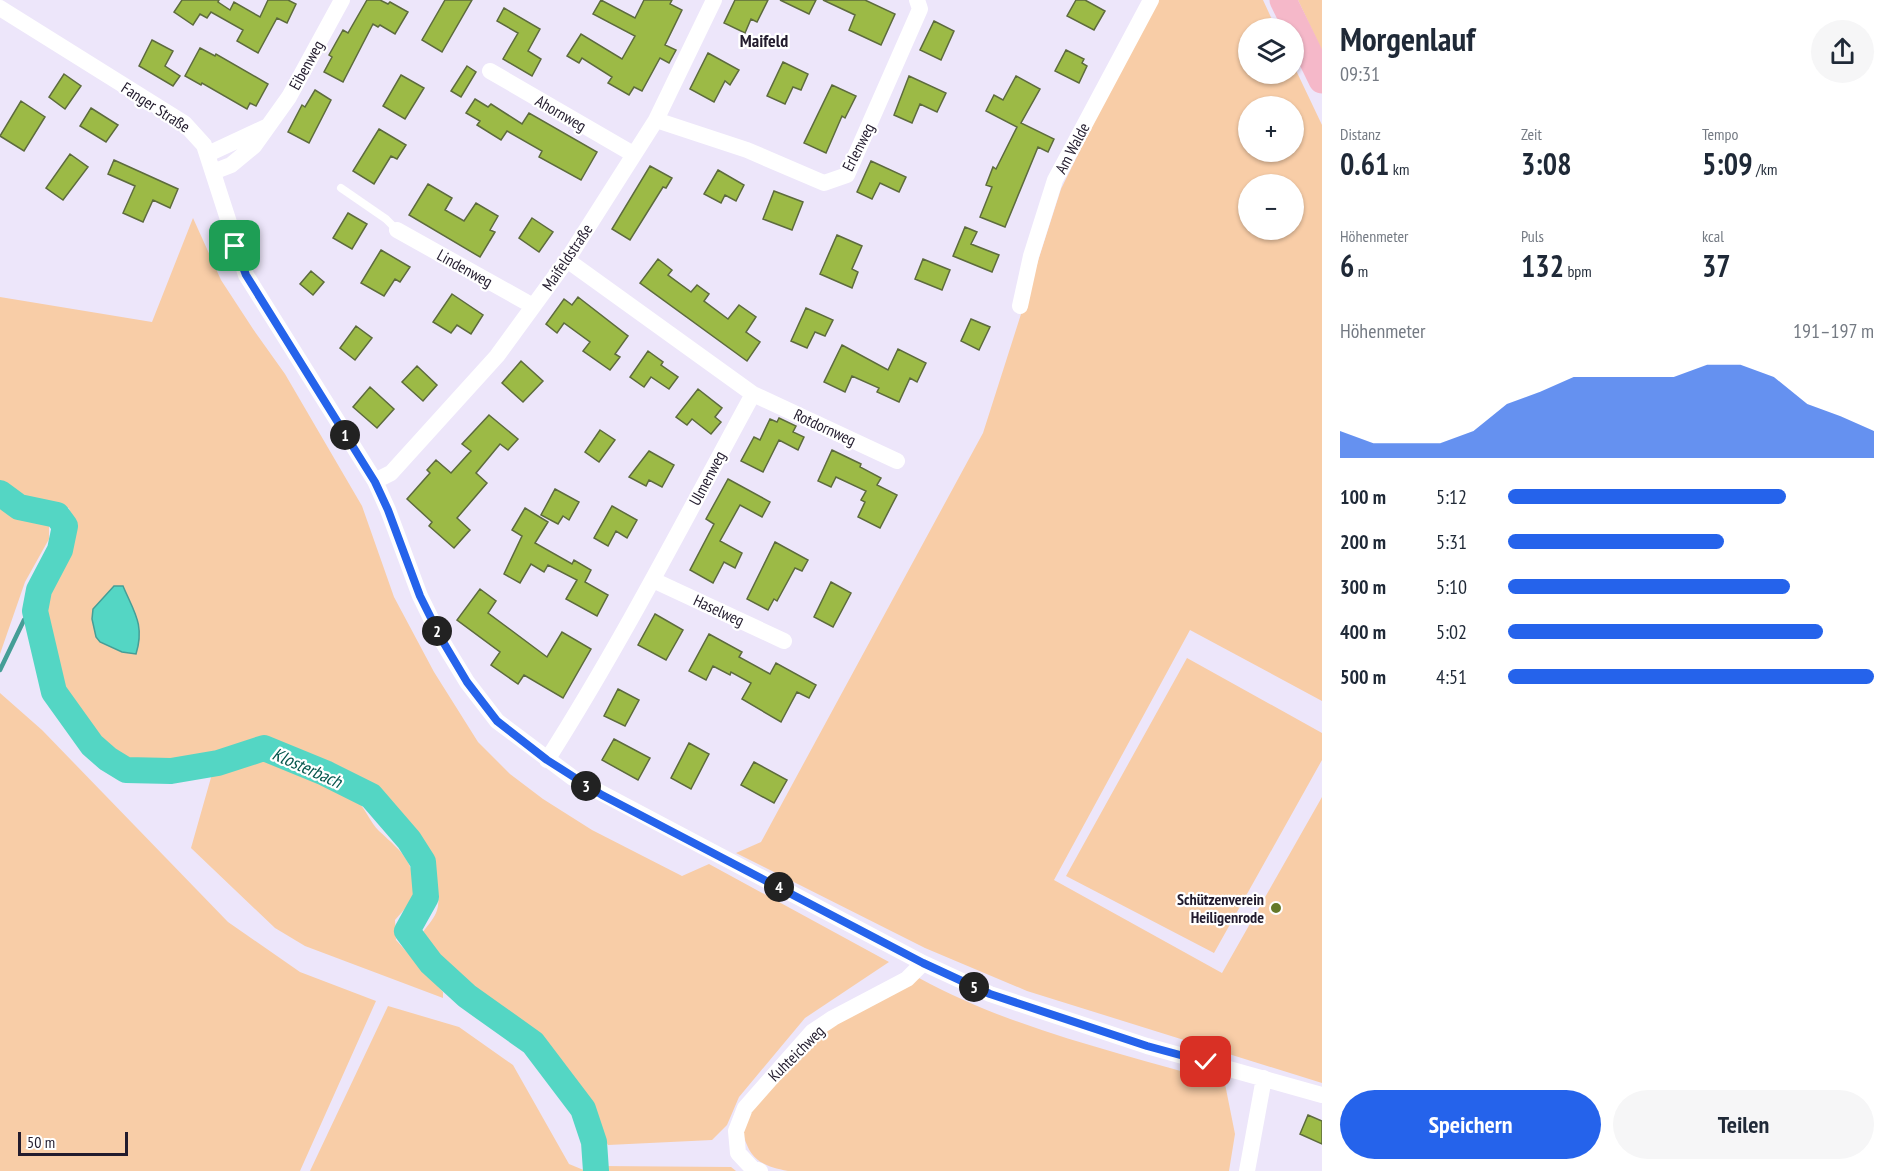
<!DOCTYPE html>
<html lang="de">
<head>
<meta charset="utf-8">
<style>
  :root { --surface:#fff; --page:#f6f6f7; --text:#1f2937; --muted:#747a83; --accent:#2563eb }
  body { margin:0; font-family:"PT Sans Narrow",sans-serif; background:var(--page); color:var(--text); height:100vh; display:flex; flex-direction:column; font-size:22px; white-space:nowrap }
  * { box-sizing:border-box; margin:0 }
  p { font-size:20px; color:var(--muted) }
  .icon { flex:none; width:33px; height:33px; fill:none; stroke:currentColor; stroke-width:2; stroke-linecap:round; stroke-linejoin:round }
  .map { position:relative; flex:1; overflow:hidden }
  .panel { display:flex; flex-direction:column; background:var(--surface); width:570px }
  .panel>* { flex:none }
  .buttons { position:absolute; left:1238px; top:18px; display:grid; gap:12px }
  .buttons a { display:grid; place-items:center; width:66px; height:66px; border-radius:50%; background:var(--surface); box-shadow:0 2px 4px #0004; font-size:30px }
  .scale { position:absolute; left:18px; bottom:15px; width:110px; box-sizing:border-box; padding-left:6px; border:3px solid #221b2d; border-top:0; font-size:16px; line-height:21px; white-space:nowrap; color:#221b2d; -webkit-text-stroke:4px #fff; paint-order:stroke }
  .pin { position:absolute; display:grid; place-items:center; width:51px; height:51px; color:#fff; margin:-26px; border-radius:12px; box-shadow:0 3px 9px #0006 }
  .km { position:absolute; width:30px; height:30px; margin:-15px; border-radius:50%; background:#222; color:#fff; font-size:16px; line-height:30px; text-align:center }
  .round { display:grid; place-items:center; flex:none; width:63px; height:63px; border-radius:32px; background:var(--page) }
  .overview { display:flex; align-items:center; justify-content:space-between; height:102px; padding:0 18px }
  h1 { font-size:33px; font-weight:700; line-height:45px }
  .figures { display:grid; grid-template-columns:repeat(3,1fr); gap:9px; height:102px; padding:6px 18px }
  .figures div { display:grid; align-content:center }
  .figures b { font-size:30px; font-weight:700 }
  .figures small { font-size:16px; font-weight:400 }
  .figures p { font-size:16px }
  .chart { height:168px; padding:12px 18px }
  .chart p { display:flex; justify-content:space-between }
  .chart svg { width:100%; height:108px; margin-top:6px; fill:var(--accent); opacity:.7 }
  .action { display:flex; gap:12px; margin-top:auto; padding:12px 18px }
  .action a { flex:1; height:69px; border-radius:36px; background:var(--accent); color:#fff; font-size:24px; font-weight:700; line-height:69px; text-align:center }
  .action a+a { background:var(--page); color:var(--text) }
  ul { padding:0 18px; list-style:none; font-size:20px }
  li { display:grid; grid-template-columns:96px 72px 1fr; align-items:center; height:45px }
  li i { height:15px; border-radius:8px; background:var(--accent) }
  main { display:flex; flex:1; min-height:0 }
  .map>svg:first-child { display:block }
  .green { fill:#f8cda7; fill-rule:evenodd }
  .water { fill:#54d6c4; stroke:#459e97; stroke-width:1.5 }
  .lines { fill:none; stroke-linecap:round; stroke-linejoin:round }
  .stream { stroke:#459e97; stroke-width:4.5 }
  .river { stroke:#54d6c4; stroke-width:26 }
  .building { fill:#9cba46; stroke:#5d6b3d; stroke-width:1.5 }
  .service { stroke:#fff; stroke-width:8 }
  .minor { stroke:#fff; stroke-width:16 }
  .primary { stroke:#f5b8c9; stroke-width:27 }
  .route-casing { stroke:#fff; stroke-width:12 }
  .route { stroke:#2563eb; stroke-width:8 }
  .poi-dot { fill:#657929; stroke:#fff; stroke-width:2 }
  .labels { text-anchor:middle; stroke-width:4.5; stroke-linejoin:round; paint-order:stroke }
  .street-label { font-size:16px; fill:#221b2d; stroke:#fff }
  .poi-label { font-size:16px; font-weight:bold; fill:#221b2d; stroke:#fff; text-anchor:end }
  .neighbourhood-label { font-size:18px; font-weight:bold; fill:#221b2d; stroke:#fff }
  .water-label { font-size:18px; font-style:italic; fill:#06564d; stroke:#fff }
</style>
</head>
<body>
<main>
<div class="map">
<svg width="1322" height="1171" viewBox="0 0 1322 1171">
  <rect width="100%" height="100%" fill="#ede6fa"/>
  <path class="green" d="M 1157,0 L 1263,0 L 1276,28 L 1248,28 L 1248,74 L 1293,74 L 1293,64 L 1322,125 L 1322,701 L 1190,630 L 1054,880 L 1222,973 L 1322,797 L 1322,1083 L 1027,991 L 925,948 L 736,853 L 761,842 L 983,433 L 1061,189 L 1142,25 ZM 1248,106 L 1293,106 L 1293,152 L 1248,152 ZM 1248,184 L 1293,184 L 1293,230 L 1248,230 Z
    M 1298,0 L 1322,0 L 1322,51 Z
    M 193,218 L 221,280 L 253,329 L 285,374 L 362,506 L 394,597 L 434,672 L 478,742 L 510,774 L 543,799 L 592,830 L 682,876 L 709,864 L 889,962 L 805,1018 L 739,1097 L 727,1125 L 712,1140 L 608,1145 C 583,1098 554,1051 513,1016 C 502,1007 488,1002 477,994 C 456,978 436,954 423,932 C 427,926 433,920 436,913 C 444,896 431,850 418,836 C 412,830 403,826 397,819 C 391,813 389,803 382,797 C 364,780 287,749 263,742 C 248,738 237,745 223,749 C 195,758 134,776 109,755 C 101,749 94,739 88,731 C 77,719 63,702 57,686 C 49,664 38,611 46,588 C 57,556 78,547 69,508 L 48,506 L 0,485 L 0,297 L 152,322 Z
    M 0,500 L 11,507 L 49,521 L 49,539 L 25,582 L 0,654 Z
    M 1187,658 L 1322,733 L 1322,760 L 1214,953 L 1066,876 Z
    M 0,693 L 42,730 L 228,922 L 300,972 L 376,1001 L 300,1171 L 0,1171 Z
    M 264,761 C 295,771 330,781 357,801 C 366,809 370,822 379,831 C 404,854 412,859 417,895 L 395,920 L 396,940 L 443,992 L 443,998 L 305,946 L 275,928 L 191,848 L 212,774 Z
    M 919,978 C 1014,1030 1122,1053 1225,1084 L 1235,1134 L 1229,1171 L 788,1171 C 759,1165 749,1159 742,1129 L 748,1115 L 819,1034 Z
    M 388,1006 L 459,1027 L 513,1065 L 569,1164 L 586,1171 L 310,1171 Z
    M 601,1166 L 731,1167 L 736,1171 L 602,1171 Z"/>
  <path class="water" d="M 114,586 L 123,586 C 134,612 145,625 136,654 L 122,652 L 100,642 L 96,637 L 92,619 L 93,609 Z"/>
  <g class="lines">
    <path class="stream" d="M 0,670 L 24,620 L 35,611"/>
    <path class="river" d="M 0,493 L 19,507 L 57,515 L 65,526 L 60,550 L 39,590 L 35,611 L 54,692 L 92,745 L 108,759 L 126,770 L 171,771 L 218,763 L 264,748 L 325,773 L 371,796 L 409,840 L 423,862 L 426,897 L 407,931 L 431,963 L 467,996 L 533,1043 L 583,1109 L 594,1142 L 596,1171"/>
  </g>
  <path class="building" d="M 182,0 L 219,0 L 218,2 L 230,10 L 234,2 L 260,17 L 268,0 L 288,0 L 296,4 L 287,23 L 277,18 L 258,53 L 237,41 L 243,30 L 211,12 L 207,18 L 200,14 L 193,25 L 174,12 Z
    M 367,0 L 380,0 L 388,4 L 390,2 L 408,12 L 395,34 L 380,25 L 378,27 L 373,24 L 343,82 L 324,72 L 332,57 L 329,55 L 343,30 L 348,33 Z
    M 445,0 L 472,0 L 442,52 L 422,40 Z
    M 601,0 L 635,18 L 644,0 L 672,0 L 670,4 L 682,10 L 665,45 L 676,50 L 669,63 L 660,58 L 642,91 L 634,87 L 629,95 L 608,83 L 612,77 L 582,58 L 579,63 L 567,56 L 581,34 L 622,59 L 635,36 L 593,14 Z
    M 735,0 L 768,0 L 757,22 L 751,19 L 745,33 L 724,23 Z
    M 780,0 L 816,0 L 809,14 Z
    M 823,0 L 865,0 L 895,14 L 881,45 L 849,30 L 855,15 Z
    M 1076,0 L 1085,0 L 1105,11 L 1094,30 L 1067,16 Z
    M 504,8 L 540,29 L 528,51 L 541,59 L 532,76 L 503,59 L 518,33 L 497,21 Z
    M 934,21 L 954,31 L 941,60 L 920,50 Z
    M 152,40 L 173,51 L 165,66 L 180,76 L 173,86 L 139,66 Z
    M 200,48 L 215,56 L 216,54 L 268,84 L 256,106 L 250,103 L 247,109 L 202,83 L 201,85 L 185,76 Z
    M 1066,50 L 1084,59 L 1082,63 L 1087,66 L 1079,83 L 1055,71 Z
    M 708,53 L 739,70 L 730,85 L 725,81 L 714,102 L 690,89 Z
    M 783,62 L 808,74 L 801,90 L 793,87 L 785,104 L 767,96 Z
    M 467,66 L 476,72 L 461,97 L 451,91 Z
    M 64,74 L 81,86 L 65,109 L 49,97 Z
    M 401,75 L 424,88 L 405,119 L 383,106 Z
    M 909,76 L 946,93 L 937,112 L 920,104 L 912,123 L 894,115 Z
    M 1016,76 L 1040,89 L 1021,123 L 1054,139 L 1048,152 L 1038,147 L 1005,227 L 980,217 L 992,187 L 986,185 L 993,167 L 996,169 L 1017,127 L 986,111 L 994,95 L 1003,100 Z
    M 832,85 L 856,96 L 845,118 L 842,116 L 826,153 L 804,143 Z
    M 315,90 L 331,100 L 309,143 L 288,132 L 302,105 L 305,107 Z
    M 475,99 L 488,107 L 491,104 L 522,124 L 529,113 L 597,152 L 581,180 L 539,157 L 542,151 L 507,131 L 501,140 L 477,125 L 480,121 L 466,113 Z
    M 21,101 L 45,117 L 24,151 L 0,136 Z
    M 91,108 L 118,125 L 106,142 L 80,126 Z
    M 379,129 L 406,145 L 397,159 L 391,156 L 374,184 L 353,171 Z
    M 70,154 L 88,167 L 63,200 L 46,188 Z
    M 114,160 L 178,189 L 170,208 L 153,200 L 143,222 L 123,213 L 135,186 L 108,174 Z
    M 871,161 L 906,177 L 899,192 L 880,183 L 872,199 L 857,192 Z
    M 650,166 L 672,178 L 666,188 L 663,187 L 630,240 L 612,229 Z
    M 718,170 L 744,185 L 736,201 L 725,195 L 721,203 L 704,194 Z
    M 428,184 L 452,198 L 445,210 L 464,221 L 476,203 L 498,216 L 490,230 L 495,232 L 480,257 L 409,215 Z
    M 774,191 L 803,202 L 792,230 L 763,219 Z
    M 348,213 L 367,224 L 352,249 L 333,238 Z
    M 532,218 L 553,232 L 539,252 L 519,238 Z
    M 965,227 L 977,232 L 971,244 L 999,255 L 992,272 L 953,256 Z
    M 837,235 L 862,246 L 852,269 L 858,272 L 852,288 L 820,274 Z
    M 381,250 L 410,267 L 400,282 L 395,279 L 384,296 L 361,283 Z
    M 658,259 L 672,270 L 668,275 L 691,292 L 697,285 L 709,294 L 704,301 L 728,319 L 739,305 L 756,317 L 746,332 L 760,342 L 747,361 L 640,283 Z
    M 923,259 L 950,270 L 942,290 L 915,279 Z
    M 311,271 L 324,282 L 313,295 L 300,284 Z
    M 452,294 L 483,315 L 471,334 L 457,325 L 451,333 L 433,322 Z
    M 578,297 L 628,336 L 615,354 L 620,357 L 610,370 L 583,351 L 590,342 L 564,323 L 557,333 L 546,324 L 564,299 L 572,305 Z
    M 806,308 L 833,320 L 825,336 L 815,332 L 807,348 L 791,341 Z
    M 971,319 L 990,327 L 979,350 L 961,341 Z
    M 356,326 L 372,338 L 355,360 L 340,348 Z
    M 842,345 L 888,370 L 898,349 L 926,363 L 917,382 L 910,378 L 899,402 L 877,392 L 879,388 L 852,376 L 845,392 L 824,382 Z
    M 648,351 L 663,362 L 661,365 L 678,377 L 669,389 L 651,377 L 644,387 L 630,377 Z
    M 521,361 L 543,381 L 523,402 L 502,383 Z
    M 417,366 L 437,385 L 423,401 L 402,382 Z
    M 370,387 L 394,409 L 377,428 L 353,407 Z
    M 698,389 L 722,408 L 715,417 L 721,422 L 711,434 L 692,419 L 687,425 L 676,417 Z
    M 489,415 L 518,439 L 508,450 L 500,444 L 476,473 L 487,483 L 457,518 L 470,530 L 454,548 L 429,526 L 432,522 L 407,499 L 430,473 L 427,470 L 436,460 L 451,473 L 471,451 L 462,444 Z
    M 779,418 L 796,426 L 793,432 L 804,437 L 798,450 L 779,440 L 763,472 L 741,461 L 754,437 L 760,440 L 770,419 L 777,422 Z
    M 600,430 L 615,440 L 599,462 L 585,452 Z
    M 832,450 L 861,464 L 860,467 L 881,478 L 877,485 L 897,495 L 880,528 L 858,517 L 865,502 L 861,500 L 866,491 L 836,477 L 831,487 L 818,481 Z
    M 649,451 L 674,465 L 662,487 L 649,480 L 646,486 L 629,477 Z
    M 728,479 L 770,502 L 762,517 L 740,505 L 720,541 L 742,553 L 735,568 L 724,562 L 713,583 L 690,570 L 714,524 L 706,519 Z
    M 555,489 L 579,502 L 569,520 L 563,516 L 558,524 L 541,515 Z
    M 612,506 L 637,520 L 627,538 L 616,531 L 608,546 L 594,538 Z
    M 525,508 L 548,522 L 535,543 L 572,564 L 574,560 L 591,570 L 585,582 L 608,595 L 597,616 L 566,599 L 577,580 L 548,565 L 544,572 L 531,564 L 520,583 L 504,574 L 522,536 L 512,530 Z
    M 775,542 L 808,560 L 802,571 L 795,568 L 777,601 L 774,599 L 768,610 L 747,599 Z
    M 831,582 L 851,593 L 833,627 L 814,617 Z
    M 480,589 L 496,601 L 488,613 L 547,657 L 562,632 L 591,649 L 563,698 L 524,675 L 518,684 L 491,665 L 500,652 L 457,620 Z
    M 655,614 L 683,630 L 666,660 L 638,645 Z
    M 709,634 L 742,652 L 739,657 L 770,674 L 776,663 L 816,685 L 809,698 L 797,692 L 781,722 L 742,699 L 751,683 L 731,672 L 730,675 L 713,666 L 706,680 L 689,671 Z
    M 618,689 L 639,700 L 625,726 L 604,716 Z
    M 614,739 L 650,758 L 638,780 L 602,760 Z
    M 689,743 L 709,754 L 691,789 L 671,778 Z
    M 754,762 L 787,780 L 774,803 L 741,785 Z
    M 1308,1115 L 1322,1121 L 1322,1144 L 1300,1134 Z"/>
  <g class="lines">
    <path class="service" d="M 341,188 L 386,219 L 397,230"/>
    <path class="minor" d="M 0,8 L 184,123 L 204,145 L 246,275 L 375,481 L 388,510 L 420,596 L 442,641 L 467,682 L 497,721 L 573,778 L 923,963 L 990,994 L 1147,1046 L 1322,1095
      M 490,71 L 633,154
      M 656,120 L 747,150 L 824,183 L 847,175 L 920,9 L 917,0
      M 208,154 L 266,127
      M 213,172 L 231,165 L 254,146 L 289,97 L 342,0
      M 397,230 L 533,306
      M 1020,306 L 1031,256 L 1055,180 L 1151,0
      M 753,394 L 897,461
      M 375,481 L 391,473 L 497,356 L 567,260 L 656,120 L 714,0
      M 653,580 L 784,641
      M 547,760 C 622,642 686,517 753,394 L 567,260
      M 760,1171 L 752,1168 L 738,1153 L 736,1131 L 745,1108 L 812,1032 L 833,1018 L 907,979 L 923,963
      M 1247,1171 L 1264,1078"/>
    <path class="primary" d="M 1283,0 L 1322,80"/>
  </g>
  <g class="lines">
    <g class="route-casing">
      <path id="route" d="M 235,246 L 246,275 L 375,482 L 388,510 L 420,596 L 442,640 L 467,682 L 497,721 L 547,760 L 602,795 L 923,963 L 990,994 L 1147,1046 L 1206,1062"/>
    </g>
    <use href="#route" class="route"/>
  </g>
  <circle class="poi-dot" cx="1276" cy="908" r="6"/>
  <g class="labels">
    <g class="street-label">
      <text transform="translate(306 65) rotate(-61)" y="6">Eibenweg</text>
      <text transform="translate(156 107) rotate(33)" y="6">Fanger Straße</text>
      <text transform="translate(561 113) rotate(30)" y="6">Ahornweg</text>
      <text transform="translate(858 147) rotate(-63)" y="6">Erlenweg</text>
      <text transform="translate(1072 148) rotate(-62)" y="6">Am Walde</text>
      <text transform="translate(567 257) rotate(-56)" y="6">Maifeldstraße</text>
      <text transform="translate(465 268) rotate(29)" y="6">Lindenweg</text>
      <text transform="translate(825 427) rotate(25)" y="6">Rotdornweg</text>
      <text transform="translate(707 478) rotate(-62)" y="6">Ulmenweg</text>
      <text transform="translate(719 610) rotate(25)" y="6">Haselweg</text>
      <text transform="translate(796 1053) rotate(-45)" y="6">Kuhteichweg</text>
    </g>
    <g class="poi-label">
      <text x="1264" y="905">Schützenverein<tspan x="1264" dy="18">Heiligenrode</tspan></text>
    </g>
    <g class="neighbourhood-label">
      <text x="764" y="47">Maifeld</text>
    </g>
    <g class="water-label">
      <text transform="translate(307 768) rotate(24)" y="6">Klosterbach</text>
    </g>
  </g>
</svg>
<div class="buttons">
<a><svg class="icon" aria-label="layers" viewBox="0 0 24 24"><path d="M12 4l9 5-9 5-9-5zM3 14l9 5 9-5"/></svg></a>
<a>+</a>
<a>−</a>
</div>
<div class="scale">50 m</div>
<div class="pin" style="left:235px;top:246px;background:#1e9e55"><svg class="icon" aria-label="arrive" viewBox="0 0 24 24"><path d="M6 21V4h12l-3 4 3 4H6"/></svg></div>
<div class="pin" style="left:1206px;top:1062px;background:#d93025"><svg class="icon" aria-label="check" viewBox="0 0 24 24"><path d="M5 12l5 5 9-10"/></svg></div>
<b class="km" style="left:345px;top:435px">1</b>
<b class="km" style="left:437px;top:631px">2</b>
<b class="km" style="left:586px;top:786px">3</b>
<b class="km" style="left:779px;top:887px">4</b>
<b class="km" style="left:974px;top:987px">5</b>
</div>
<section class="panel">
<div class="overview"><div><h1>Morgenlauf</h1><p>09:31</p></div><a class="round"><svg class="icon" aria-label="share" viewBox="0 0 24 24"><path d="M12 15V3M7 8l5-5 5 5M5 13v7h14v-7"/></svg></a></div>
<div class="figures">
<div><p>Distanz</p><b>0.61<small> km</small></b></div>
<div><p>Zeit</p><b>3:08</b></div>
<div><p>Tempo</p><b>5:09<small> /km</small></b></div>
</div>
<div class="figures">
<div><p>Höhenmeter</p><b>6<small> m</small></b></div>
<div><p>Puls</p><b>132<small> bpm</small></b></div>
<div><p>kcal</p><b>37</b></div>
</div>
<div class="chart"><p><span>Höhenmeter</span>191–197 m</p>
<svg viewBox="0 0 160 44" preserveAspectRatio="none"><path d="M0 44V33L10 38L20 38L30 38L40 33L50 22L60 17L70 11L80 11L90 11L100 11L110 6L120 6L130 11L140 22L150 27L160 33V44z"/></svg>
</div>
<ul>
<li><b>100 m</b>5:12<i style="width:76%"></i></li>
<li><b>200 m</b>5:31<i style="width:59%"></i></li>
<li><b>300 m</b>5:10<i style="width:77%"></i></li>
<li><b>400 m</b>5:02<i style="width:86%"></i></li>
<li><b>500 m</b>4:51<i style="width:100%"></i></li>
</ul>
<div class="action"><a>Speichern</a><a>Teilen</a></div>
</section>
</main>
</body>
</html>
